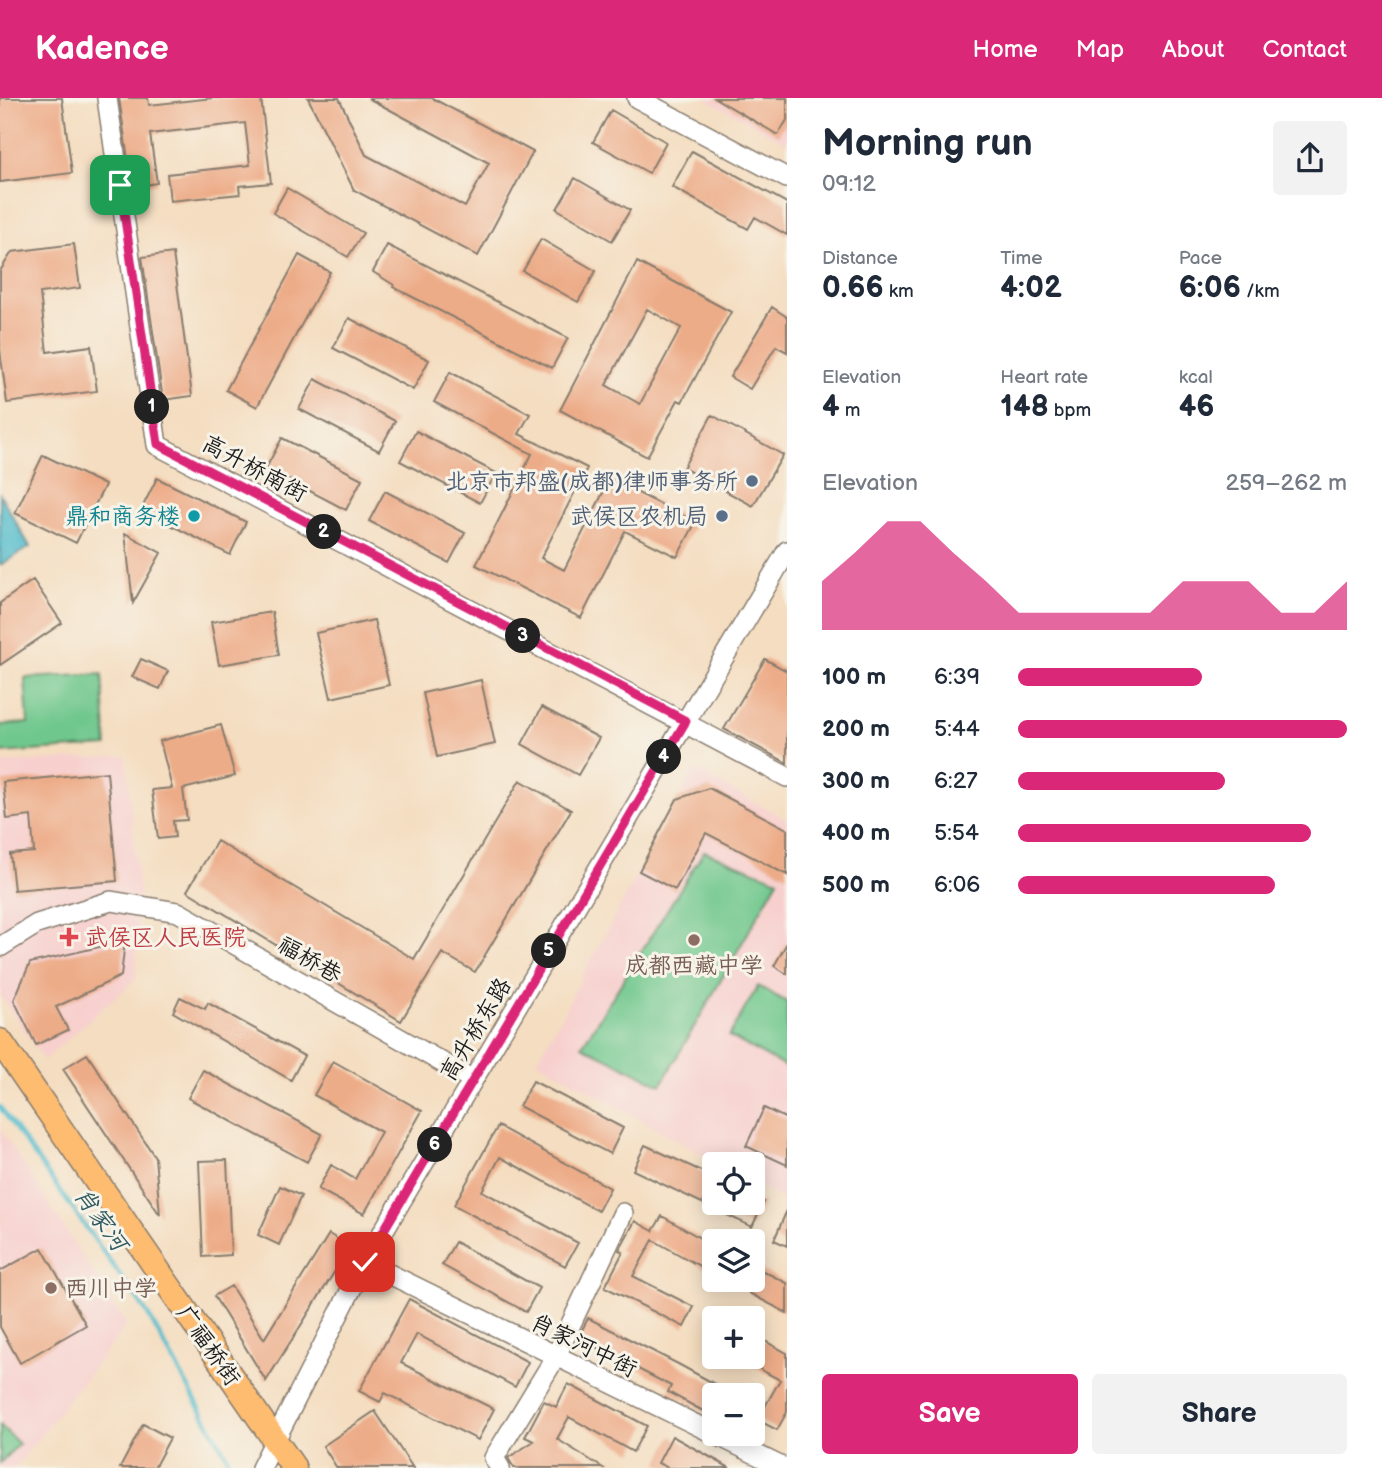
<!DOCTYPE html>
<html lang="en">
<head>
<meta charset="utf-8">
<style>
  :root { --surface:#fff; --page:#f2f2f3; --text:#1f2937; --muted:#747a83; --accent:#db2777 }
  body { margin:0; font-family:"Balsamiq Sans","LXGW WenKai TC",sans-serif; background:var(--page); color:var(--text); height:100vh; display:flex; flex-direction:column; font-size:26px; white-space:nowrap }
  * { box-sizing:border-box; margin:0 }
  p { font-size:23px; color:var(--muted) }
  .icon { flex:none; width:38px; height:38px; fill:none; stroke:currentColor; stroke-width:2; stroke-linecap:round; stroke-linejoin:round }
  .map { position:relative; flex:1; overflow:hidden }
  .details { display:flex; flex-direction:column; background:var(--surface); width:595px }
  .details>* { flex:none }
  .buttons { position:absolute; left:702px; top:1054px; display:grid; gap:14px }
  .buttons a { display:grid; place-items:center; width:63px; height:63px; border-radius:7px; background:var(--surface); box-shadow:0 4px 18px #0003; font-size:35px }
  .pin { position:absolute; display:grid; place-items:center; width:60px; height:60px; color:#fff; margin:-30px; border-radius:14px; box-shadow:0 4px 10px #0006 }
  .km { position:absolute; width:35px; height:35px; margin:-18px; border-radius:50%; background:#222; color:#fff; font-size:19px; line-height:35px; text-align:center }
  .round { display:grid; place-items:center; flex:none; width:74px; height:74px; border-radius:7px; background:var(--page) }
  .headline { display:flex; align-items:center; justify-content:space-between; height:119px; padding:0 35px }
  h1 { font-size:38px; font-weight:700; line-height:52px }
  .metrics { display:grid; grid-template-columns:repeat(3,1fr); gap:10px; height:119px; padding:7px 35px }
  .metrics div { display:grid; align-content:center }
  .metrics b { font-size:30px; font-weight:700 }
  .metrics small { font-size:19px; font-weight:400 }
  .metrics p { font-size:19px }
  .chart { height:196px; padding:14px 35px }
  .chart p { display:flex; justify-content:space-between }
  .chart svg { width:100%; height:126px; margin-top:7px; fill:var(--accent); opacity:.7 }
  .button { display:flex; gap:14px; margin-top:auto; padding:14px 35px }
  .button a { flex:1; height:80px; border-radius:7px; background:var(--accent); color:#fff; font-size:28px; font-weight:700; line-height:80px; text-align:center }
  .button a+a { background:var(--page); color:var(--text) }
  ul { padding:0 35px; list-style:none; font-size:23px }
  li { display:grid; grid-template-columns:112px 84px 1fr; align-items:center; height:52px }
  li i { height:18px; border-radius:9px; background:var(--accent) }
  header { display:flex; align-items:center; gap:42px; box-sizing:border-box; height:98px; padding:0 35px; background:var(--accent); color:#fff }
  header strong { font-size:33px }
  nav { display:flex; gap:38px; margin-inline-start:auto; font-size:24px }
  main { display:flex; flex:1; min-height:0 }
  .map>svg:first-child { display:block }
  .built { fill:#f7d0ce }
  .green { fill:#70c78d; stroke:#467254; stroke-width:2 }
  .water { fill:#4ebacb; stroke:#356b74; stroke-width:2 }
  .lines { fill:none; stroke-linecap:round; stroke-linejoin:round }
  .stream { stroke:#4ebacb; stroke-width:4.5 }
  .building { fill:#edac88; fill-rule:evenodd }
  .minor-casing { stroke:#887c6e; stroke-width:22 }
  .major-casing { stroke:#887c6e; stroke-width:27 }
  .minor { stroke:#fff; stroke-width:19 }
  .major { stroke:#febc70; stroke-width:24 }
  .route-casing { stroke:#fff; stroke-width:14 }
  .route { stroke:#db2777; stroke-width:9 }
  .service-dot { fill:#5c6f8a; stroke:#f7f3e8; stroke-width:2.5 }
  .culture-dot { fill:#0f9aa8; stroke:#f7f3e8; stroke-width:2.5 }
  .health-dot { fill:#e0444e; stroke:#f7f3e8; stroke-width:2.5 }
  .education-dot { fill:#8d6e63; stroke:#f7f3e8; stroke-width:2.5 }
  .labels { text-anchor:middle; stroke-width:6; stroke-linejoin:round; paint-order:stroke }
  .street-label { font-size:23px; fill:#1c1c1c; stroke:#f7f3e8 }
  .service-label { font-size:23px; fill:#4e5e75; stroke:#f7f3e8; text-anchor:end }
  .culture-label { font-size:23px; fill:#0d838f; stroke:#f7f3e8; text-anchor:end }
  .health-label { font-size:23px; fill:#be3a42; stroke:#f7f3e8; text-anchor:start }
  .education-label { font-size:23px; fill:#785e54; stroke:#f7f3e8 }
  .water-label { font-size:24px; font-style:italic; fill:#305b62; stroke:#f7f3e8 }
</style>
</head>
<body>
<header>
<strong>Kadence</strong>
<nav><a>Home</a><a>Map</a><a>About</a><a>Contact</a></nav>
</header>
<main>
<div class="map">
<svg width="787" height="1370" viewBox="0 0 787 1370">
  <rect width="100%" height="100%" fill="#f7f3e8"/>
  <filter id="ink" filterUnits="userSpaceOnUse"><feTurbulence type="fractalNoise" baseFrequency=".0143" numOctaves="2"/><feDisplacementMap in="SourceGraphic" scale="14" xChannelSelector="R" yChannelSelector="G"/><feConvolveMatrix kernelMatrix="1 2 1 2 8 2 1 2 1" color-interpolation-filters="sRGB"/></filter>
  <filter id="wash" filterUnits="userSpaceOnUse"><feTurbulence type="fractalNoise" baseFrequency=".00686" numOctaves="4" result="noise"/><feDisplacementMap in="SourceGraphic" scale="28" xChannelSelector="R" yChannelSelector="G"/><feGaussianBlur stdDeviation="1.57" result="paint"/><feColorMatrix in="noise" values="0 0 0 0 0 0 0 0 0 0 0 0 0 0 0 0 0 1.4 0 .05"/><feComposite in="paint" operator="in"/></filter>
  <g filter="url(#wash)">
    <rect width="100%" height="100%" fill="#f4ddc0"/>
    <path class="built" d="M 704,0 L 787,0 L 787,45 Z
      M 126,658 L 139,796 L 136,881 L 44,962 L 0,897 L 0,665 Z
      M 694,671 L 787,722 L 787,1104 L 753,1085 L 752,1066 L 719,1066 L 537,963 Z
      M 0,1030 L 127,1227 L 15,1370 L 0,1370 Z"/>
    <path class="green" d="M 102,576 L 107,648 L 0,655 L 0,627 L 28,625 L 25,580 Z
      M 704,753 L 778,782 L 661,987 L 582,948 Z
      M 758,888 L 787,904 L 787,970 L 729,938 Z
      M 0,1327 L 19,1346 L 0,1365 Z"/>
    <path class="water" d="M 0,396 L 30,449 L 0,467 Z"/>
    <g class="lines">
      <path class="stream" d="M 0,1009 L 147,1215 L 231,1366"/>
    </g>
    <g id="blocks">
      <path class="building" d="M 0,0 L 62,0 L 72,75 L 0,84 Z
        M 119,0 L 148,0 L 149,7 L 213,0 L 261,0 L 271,85 L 239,88 L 240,96 L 170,103 L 167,76 L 250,67 L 245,25 L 150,36 L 157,85 L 132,89 Z
        M 308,0 L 339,0 L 366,57 L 465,109 L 489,65 L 368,0 L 432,0 L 533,54 L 478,158 L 354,92 Z
        M 715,0 L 787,0 L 787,22 L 778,37 Z
        M 611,12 L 666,44 L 649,75 L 593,44 Z
        M 692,53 L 787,105 L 787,137 L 755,119 L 748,131 L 672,89 Z
        M 575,80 L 630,112 L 612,143 L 557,111 Z
        M 287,90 L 363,135 L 348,159 L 273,115 Z
        M 541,141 L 596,173 L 578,204 L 523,173 Z
        M 74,146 L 80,190 L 40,195 L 47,254 L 91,248 L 97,293 L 7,305 L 0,252 L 0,173 L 12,154 Z
        M 387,147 L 568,240 L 552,270 L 393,189 L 394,187 L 373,174 Z
        M 173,155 L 192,298 L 163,302 L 142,159 Z
        M 299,157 L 330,174 L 257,309 L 226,292 Z
        M 637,164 L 731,214 L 682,304 L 678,302 L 647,359 L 560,312 ZM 647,211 L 681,230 L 640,306 L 606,287 Z
        M 772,209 L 787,219 L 787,254 L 776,248 L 750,291 L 730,279 Z
        M 349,220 L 429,262 L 413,292 L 333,250 Z
        M 450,274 L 530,316 L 519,336 L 587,370 L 541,460 L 564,472 L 610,381 L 696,424 L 677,459 L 625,433 L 581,520 L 476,467 L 532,356 L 434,304 Z
        M 315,281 L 395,323 L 379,353 L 299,311 Z
        M 712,317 L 783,357 L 753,408 L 683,370 Z
        M 416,333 L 496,375 L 480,405 L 400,363 Z
        M 282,340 L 362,381 L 346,412 L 266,370 Z
        M 43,357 L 105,387 L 76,445 L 15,415 Z
        M 157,380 L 246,424 L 230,457 L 141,412 Z
        M 385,393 L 465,435 L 449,465 L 369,423 Z
        M 125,435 L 161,455 L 133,505 Z
        M 33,482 L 62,525 L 0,567 L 0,505 Z
        M 272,514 L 279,557 L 219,567 L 211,524 Z
        M 374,522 L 389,587 L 331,600 L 316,535 Z
        M 141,561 L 168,573 L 160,591 L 132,579 Z
        M 765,561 L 787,573 L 787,665 L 724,631 Z
        M 481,582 L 495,646 L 437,659 L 423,595 Z
        M 542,609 L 599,640 L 578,677 L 522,646 Z
        M 221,627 L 235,678 L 183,691 L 187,722 L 173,723 L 175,739 L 158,741 L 152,692 L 172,690 L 160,643 Z
        M 107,674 L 117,783 L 14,792 L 10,756 L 34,754 L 31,718 L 7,721 L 3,684 Z
        M 520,682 L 571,712 L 475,874 L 442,855 L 401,923 L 187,793 L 217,743 L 414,861 Z
        M 709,690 L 787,731 L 787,777 L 706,735 L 675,792 L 639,773 L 677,701 Z
        M 125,843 L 121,878 L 56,909 L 68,932 L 36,947 L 14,902 L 30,865 Z
        M 787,845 L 787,876 L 774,868 Z
        M 180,899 L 205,911 L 208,905 L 304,958 L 291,982 L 173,914 Z
        M 87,956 L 155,1059 L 160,1117 L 63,971 Z
        M 333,963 L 422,1013 L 364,1116 L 318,1091 L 331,1067 L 355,1081 L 381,1034 L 314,997 Z
        M 203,972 L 322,1036 L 307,1064 L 188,1000 Z
        M 533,983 L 623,1030 L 610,1056 L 519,1008 Z
        M 764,1010 L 787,1021 L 787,1067 L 746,1048 Z
        M 498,1028 L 610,1090 L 598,1113 L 500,1059 L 482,1093 L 578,1145 L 565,1168 L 454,1107 Z
        M 645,1047 L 714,1079 L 714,1104 L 764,1104 L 752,1129 L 633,1072 Z
        M 227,1062 L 231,1157 L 203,1159 L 199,1063 Z
        M 280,1088 L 301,1098 L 279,1147 L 258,1137 Z
        M 787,1112 L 787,1148 L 774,1142 Z
        M 662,1118 L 714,1148 L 714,1176 L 653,1142 L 633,1178 L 694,1209 L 684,1229 L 605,1189 L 623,1154 L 619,1152 L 635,1123 L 653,1133 Z
        M 329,1136 L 350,1149 L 266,1283 L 214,1198 L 231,1188 L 264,1241 Z
        M 455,1144 L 539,1190 L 526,1214 L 442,1167 Z
        M 42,1150 L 86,1227 L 20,1265 L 0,1229 L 0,1173 Z
        M 761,1172 L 787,1185 L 787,1215 L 749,1195 Z
        M 409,1201 L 528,1264 L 515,1289 L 417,1236 L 401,1265 L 494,1311 L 478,1342 L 385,1295 L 380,1304 L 359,1293 Z
        M 588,1220 L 680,1267 L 735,1297 L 714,1297 L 714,1319 L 668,1294 L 671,1288 L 578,1240 Z
        M 752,1236 L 787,1255 L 787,1314 L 777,1332 L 752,1319 L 752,1306 L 763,1312 L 780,1282 L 752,1267 Z
        M 568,1286 L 647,1328 L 633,1354 L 569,1319 L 557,1341 L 603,1370 L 514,1370 L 508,1360 L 534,1343 L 525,1339 L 544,1303 L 556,1309 Z
        M 375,1313 L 413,1370 L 337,1370 L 323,1348 Z
        M 143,1326 L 170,1340 L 154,1370 L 120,1370 Z
        M 672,1338 L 730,1370 L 668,1370 L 658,1365 Z"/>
    </g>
  </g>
  <g filter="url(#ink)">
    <use href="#blocks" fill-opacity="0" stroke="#887c6e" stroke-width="2"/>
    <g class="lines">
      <g class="minor-casing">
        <path id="minor" d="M 107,0 L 157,347 L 787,679
          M 637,0 L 787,80
          M 0,849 L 37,826 L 111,803 L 178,814 L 473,982
          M 365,1164 L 784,1370
          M 261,1370 L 365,1164 L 787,453
          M 500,1370 L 494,1360 L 555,1260 L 623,1115"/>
      </g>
      <g class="major-casing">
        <path id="major" d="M 0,943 L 294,1370"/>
      </g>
      <use href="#minor" class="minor"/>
      <use href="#major" class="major"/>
    </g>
  </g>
  <g class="lines" filter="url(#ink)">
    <g class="route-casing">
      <path id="route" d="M 120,87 L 158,346 L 686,623 L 365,1164"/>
    </g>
    <use href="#route" class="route"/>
  </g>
  <g class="service-dot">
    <circle cx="752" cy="383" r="7"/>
    <circle cx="722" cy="418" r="7"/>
  </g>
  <circle class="culture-dot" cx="194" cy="418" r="7"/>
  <path class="health-dot" d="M65.5 828.5h7v7h7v7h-7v7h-7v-7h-7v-7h7z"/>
  <g class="education-dot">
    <circle cx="694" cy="842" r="7"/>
    <circle cx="51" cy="1190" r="7"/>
  </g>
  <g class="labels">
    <g class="street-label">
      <text transform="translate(255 370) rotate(28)" y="8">高升桥南街</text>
      <text transform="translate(310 861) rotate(30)" y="8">福桥巷</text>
      <text transform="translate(475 931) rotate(-59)" y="8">高升桥东路</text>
      <text transform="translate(209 1247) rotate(55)" y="8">广福桥街</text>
      <text transform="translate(584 1247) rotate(26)" y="8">肖家河中街</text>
    </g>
    <g class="service-label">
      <text x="738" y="391">北京市邦盛(成都)律师事务所</text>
      <text x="708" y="426">武侯区农机局</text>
    </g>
    <g class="culture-label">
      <text x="180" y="426">鼎和商务楼</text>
    </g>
    <g class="health-label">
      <text x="85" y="847">武侯区人民医院</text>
    </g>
    <g class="education-label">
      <text x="694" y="875">成都西藏中学</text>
      <text x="65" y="1198" text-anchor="start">西川中学</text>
    </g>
    <g class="water-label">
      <text transform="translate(101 1121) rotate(54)" y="8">肖家河</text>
    </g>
  </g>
</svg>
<div class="buttons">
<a><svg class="icon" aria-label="locate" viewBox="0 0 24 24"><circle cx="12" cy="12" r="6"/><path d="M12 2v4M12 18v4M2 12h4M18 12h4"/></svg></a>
<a><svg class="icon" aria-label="layers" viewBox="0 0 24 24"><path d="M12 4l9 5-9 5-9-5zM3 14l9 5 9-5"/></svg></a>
<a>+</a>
<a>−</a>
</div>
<div class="pin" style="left:120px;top:87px;background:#1e9e55"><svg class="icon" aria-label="arrive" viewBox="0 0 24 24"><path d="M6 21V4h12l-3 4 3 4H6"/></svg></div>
<div class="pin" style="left:365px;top:1164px;background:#d93025"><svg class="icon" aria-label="check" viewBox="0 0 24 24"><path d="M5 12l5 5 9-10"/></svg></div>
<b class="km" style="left:152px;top:309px">1</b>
<b class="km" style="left:324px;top:434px">2</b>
<b class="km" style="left:523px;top:538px">3</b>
<b class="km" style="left:664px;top:659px">4</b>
<b class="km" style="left:549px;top:853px">5</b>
<b class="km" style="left:435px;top:1047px">6</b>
</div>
<section class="details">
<div class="headline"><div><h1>Morning run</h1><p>09:12</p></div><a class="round"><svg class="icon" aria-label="share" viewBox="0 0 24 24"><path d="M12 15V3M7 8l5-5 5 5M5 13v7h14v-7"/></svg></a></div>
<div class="metrics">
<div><p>Distance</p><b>0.66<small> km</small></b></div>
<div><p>Time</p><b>4:02</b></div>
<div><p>Pace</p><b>6:06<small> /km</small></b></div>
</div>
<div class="metrics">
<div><p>Elevation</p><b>4<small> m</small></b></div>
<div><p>Heart rate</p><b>148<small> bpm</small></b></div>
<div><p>kcal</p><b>46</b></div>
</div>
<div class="chart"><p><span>Elevation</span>259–262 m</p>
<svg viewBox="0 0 160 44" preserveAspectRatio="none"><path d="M0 44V27L10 17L20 6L30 6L40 17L50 27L60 38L70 38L80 38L90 38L100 38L110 27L120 27L130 27L140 38L150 38L160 27V44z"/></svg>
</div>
<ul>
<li><b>100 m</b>6:39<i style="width:56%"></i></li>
<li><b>200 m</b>5:44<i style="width:100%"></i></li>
<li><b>300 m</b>6:27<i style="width:63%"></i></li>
<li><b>400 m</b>5:54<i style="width:89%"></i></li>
<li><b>500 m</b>6:06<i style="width:78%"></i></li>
</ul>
<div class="button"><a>Save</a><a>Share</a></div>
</section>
</main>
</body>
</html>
